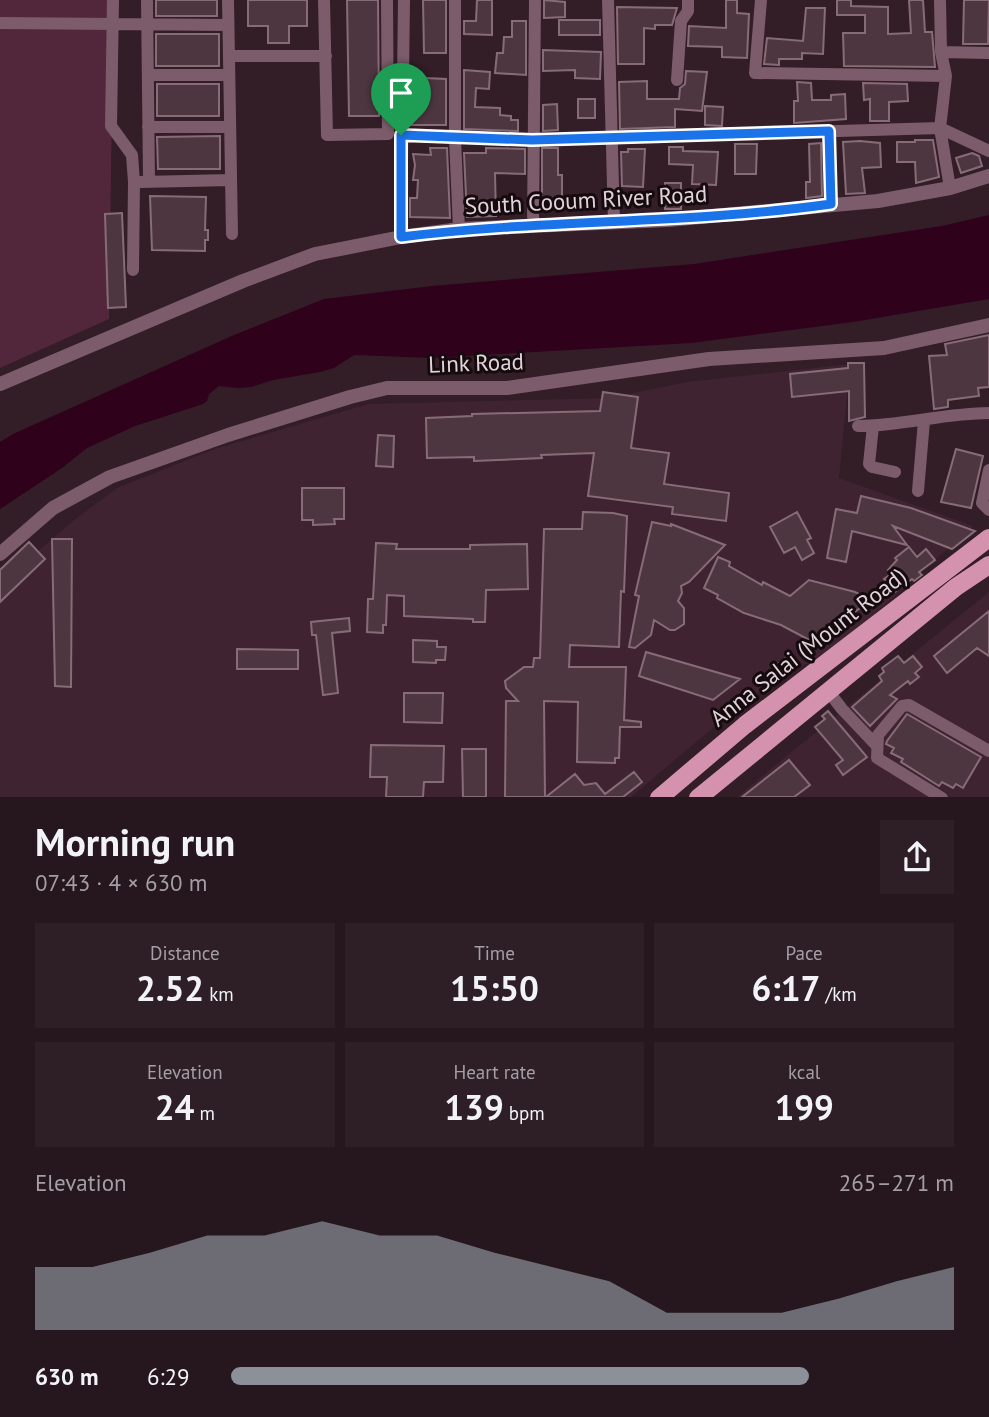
<!DOCTYPE html>
<html lang="en">
<head>
<meta charset="utf-8">
<style>
  :root { --surface:#26161d; --page:#2e1f26; --text:#f1f3f6; --muted:#a49fa4; --accent:#8c9099 }
  body { margin:0; font-family:"PT Sans",sans-serif; background:var(--page); color:var(--text); height:100vh; display:flex; flex-direction:column; font-size:26px; white-space:nowrap }
  * { box-sizing:border-box; margin:0 }
  p { font-size:23px; color:var(--muted) }
  .icon { flex:none; width:38px; height:38px; fill:none; stroke:currentColor; stroke-width:2; stroke-linecap:round; stroke-linejoin:round }
  .map { position:relative; height:797px; overflow:hidden }
  .sheet { display:flex; flex-direction:column; background:var(--surface); flex:1 }
  .sheet>* { flex:none }
  .pin { position:absolute; display:grid; place-items:center; width:60px; height:60px; color:#fff; margin:-72px -30px; border-radius:50% 50% 50% 0; rotate:-45deg; box-shadow:0 0 7px #0007 }
  .pin .icon { rotate:45deg }
  .round { display:grid; place-items:center; flex:none; width:74px; height:74px; border-radius:0px; background:var(--page) }
  .headline { display:flex; align-items:center; justify-content:space-between; height:119px; padding:0 35px }
  h1 { font-size:38px; font-weight:700; line-height:52px }
  .stats { display:grid; grid-template-columns:repeat(3,1fr); gap:10px; height:119px; padding:7px 35px }
  .stats div { display:grid; align-content:center; border-radius:0px; background:var(--page); text-align:center }
  .stats b { font-size:35px; font-weight:700 }
  .stats small { font-size:19px; font-weight:400 }
  .stats p { font-size:19px }
  .chart { height:196px; padding:14px 35px }
  .chart p { display:flex; justify-content:space-between }
  .chart svg { width:100%; height:126px; margin-top:7px; fill:var(--accent); opacity:.7 }
  ul { padding:0 35px; list-style:none; font-size:23px }
  li { display:grid; grid-template-columns:112px 84px 1fr; align-items:center; height:52px }
  li i { height:18px; border-radius:9px; background:var(--accent) }
  .map>svg:first-child { display:block }
  .built { fill:#402330 }
  .green { fill:#52273b }
  .water { fill:#30011b }
  .building { fill:#4e3640; stroke:#876c77; stroke-width:2 }
  .lines { fill:none; stroke-linecap:round; stroke-linejoin:round }
  .minor { stroke:#7c5c6a; stroke-width:12 }
  .tertiary { stroke:#7c5c6a; stroke-width:14 }
  .primary { stroke:#d492af; stroke-width:18 }
  .route-casing { stroke:#fff; stroke-width:14 }
  .route { stroke:#1a73e8; stroke-width:9 }
  .labels { text-anchor:middle; stroke-width:6; stroke-linejoin:round; paint-order:stroke }
  .street-label { font-size:23px; fill:#e2d3d9; stroke:#150b0f }
</style>
</head>
<body>
<div class="map">
<svg width="989" height="798" viewBox="0 0 989 798">
  <rect width="100%" height="100%" fill="#331d27"/>
  <path class="built" d="M 850,364 L 839,478 L 973,526 L 843,642 L 746,700 L 631,797 L 0,797 L 0,584 L 73,521 L 117,488 L 215,449 L 368,404 L 610,398 L 687,382 Z
    M 989,592 L 989,797 L 736,798 L 800,745 Z"/>
  <path class="green" d="M 0,0 L 112,0 L 113,30 L 109,319 L 0,368 Z"/>
  <path class="water" d="M 989,215 L 989,299 L 853,322 L 691,343 L 432,358 L 354,355 L 334,368 L 320,372 L 273,380 L 251,387 L 237,388 L 219,386 L 209,394 L 207,401 L 203,404 L 135,426 L 87,448 L 62,468 L 0,509 L 0,442 L 13,434 L 234,335 L 324,299 L 432,286 L 694,264 L 942,226 Z"/>
  <path class="building" d="M 156,0 L 217,0 L 217,16 L 156,16 Z
    M 248,0 L 307,0 L 307,26 L 289,26 L 289,43 L 268,43 L 268,26 L 248,26 Z
    M 347,0 L 378,0 L 379,116 L 349,116 Z
    M 423,0 L 446,0 L 446,53 L 424,53 Z
    M 477,0 L 492,0 L 492,35 L 464,34 L 464,21 L 476,21 Z
    M 544,0 L 565,2 L 565,17 L 544,18 Z
    M 726,0 L 737,0 L 737,13 L 749,14 L 747,58 L 722,57 L 722,47 L 688,46 L 689,26 L 726,28 Z
    M 837,0 L 851,0 L 851,6 L 888,7 L 888,34 L 911,33 L 909,0 L 923,0 L 925,32 L 932,32 L 935,67 L 844,66 L 843,33 L 865,33 L 865,15 L 837,15 Z
    M 964,0 L 989,0 L 988,44 L 963,44 Z
    M 617,7 L 677,8 L 672,25 L 655,25 L 655,29 L 644,28 L 644,64 L 618,64 Z
    M 806,8 L 825,8 L 823,54 L 802,53 L 802,59 L 779,59 L 779,65 L 764,64 L 767,38 L 803,41 Z
    M 559,20 L 600,20 L 600,35 L 559,35 Z
    M 512,21 L 526,21 L 526,75 L 495,73 L 497,53 L 503,53 L 504,37 L 512,37 Z
    M 156,34 L 219,34 L 219,66 L 156,66 Z
    M 543,50 L 601,52 L 600,79 L 575,78 L 575,70 L 543,71 Z
    M 464,70 L 490,72 L 489,89 L 476,88 L 475,107 L 500,108 L 500,115 L 511,116 L 511,120 L 518,120 L 518,131 L 464,129 Z
    M 686,71 L 707,72 L 702,111 L 675,109 L 675,127 L 620,129 L 619,82 L 647,81 L 647,99 L 679,99 L 680,88 L 685,84 Z
    M 425,78 L 446,79 L 446,125 L 411,125 L 411,104 L 423,105 Z
    M 797,82 L 811,83 L 812,100 L 831,100 L 831,95 L 845,94 L 846,119 L 794,123 L 794,101 L 798,101 Z
    M 863,83 L 907,84 L 908,101 L 889,102 L 889,121 L 870,121 L 870,99 L 864,100 Z
    M 157,84 L 219,84 L 219,116 L 157,116 Z
    M 578,99 L 595,99 L 595,118 L 578,118 Z
    M 557,104 L 558,130 L 543,131 L 543,105 Z
    M 705,106 L 723,107 L 722,126 L 705,125 Z
    M 220,136 L 220,169 L 158,169 L 157,137 Z
    M 915,140 L 933,140 L 939,177 L 916,183 L 915,162 L 897,162 L 897,142 L 915,142 Z
    M 860,141 L 880,143 L 881,167 L 862,168 L 865,193 L 846,194 L 843,142 Z
    M 821,143 L 822,196 L 806,198 L 806,182 L 810,182 L 809,144 Z
    M 735,144 L 757,144 L 756,174 L 735,174 Z
    M 669,147 L 683,147 L 683,151 L 718,152 L 716,185 L 692,184 L 693,165 L 669,164 Z
    M 430,148 L 447,148 L 450,218 L 410,217 L 410,198 L 417,198 L 418,180 L 413,180 L 415,165 L 413,154 L 431,155 Z
    M 486,148 L 525,149 L 525,174 L 495,173 L 496,216 L 467,217 L 464,153 L 486,153 Z
    M 542,148 L 558,148 L 558,175 L 562,175 L 562,200 L 542,200 Z
    M 628,149 L 645,149 L 643,187 L 622,186 L 621,152 L 628,152 Z
    M 972,153 L 979,156 L 982,166 L 961,173 L 956,158 Z
    M 665,183 L 681,183 L 681,209 L 665,209 Z
    M 150,196 L 206,197 L 205,230 L 208,230 L 208,240 L 205,240 L 205,251 L 152,250 Z
    M 122,213 L 126,307 L 108,308 L 105,214 Z
    M 989,335 L 989,387 L 978,388 L 979,396 L 948,400 L 948,407 L 934,409 L 929,356 L 947,355 L 945,344 Z
    M 848,363 L 864,363 L 865,417 L 849,421 L 849,391 L 792,397 L 790,374 L 848,368 Z
    M 603,392 L 638,397 L 631,448 L 669,453 L 664,484 L 729,493 L 726,521 L 672,514 L 673,507 L 588,496 L 594,453 L 541,455 L 542,458 L 474,461 L 474,457 L 427,458 L 426,418 L 472,416 L 472,414 L 600,411 Z
    M 378,435 L 394,436 L 393,467 L 376,466 Z
    M 956,449 L 983,456 L 971,508 L 941,502 Z
    M 302,488 L 344,488 L 344,519 L 334,519 L 335,524 L 313,525 L 313,520 L 302,520 Z
    M 861,496 L 911,508 L 975,531 L 952,549 L 893,526 L 907,545 L 852,531 L 846,562 L 827,558 L 836,509 L 857,513 Z
    M 583,512 L 613,513 L 627,516 L 624,592 L 621,591 L 619,647 L 570,645 L 569,667 L 626,667 L 624,720 L 641,722 L 641,727 L 620,727 L 619,758 L 615,758 L 615,763 L 577,762 L 578,702 L 544,701 L 545,797 L 505,797 L 506,701 L 518,701 L 506,688 L 505,681 L 524,667 L 533,667 L 534,658 L 540,658 L 544,529 L 582,529 Z
    M 797,512 L 811,538 L 807,540 L 814,553 L 802,560 L 795,547 L 784,553 L 770,527 Z
    M 652,522 L 671,526 L 671,524 L 725,545 L 689,582 L 681,586 L 682,593 L 678,601 L 684,608 L 684,624 L 675,630 L 670,630 L 654,620 L 651,635 L 635,648 L 629,647 L 639,596 L 635,595 Z
    M 52,539 L 72,539 L 71,687 L 55,686 Z
    M 29,542 L 45,559 L 0,602 L 0,570 Z
    M 376,543 L 397,544 L 396,549 L 470,549 L 470,545 L 527,544 L 528,589 L 486,590 L 485,622 L 473,622 L 473,619 L 404,616 L 404,596 L 387,595 L 386,625 L 383,625 L 383,633 L 367,632 L 368,599 L 373,599 Z
    M 909,547 L 917,557 L 926,549 L 935,560 L 919,572 L 922,575 L 914,581 L 912,579 L 895,592 L 884,579 L 891,574 L 888,570 L 897,560 L 895,558 Z
    M 718,557 L 730,562 L 729,566 L 762,585 L 763,582 L 790,596 L 809,580 L 855,592 L 867,598 L 865,600 L 867,603 L 813,642 L 781,625 L 744,613 L 717,598 L 718,595 L 704,588 Z
    M 989,611 L 989,656 L 977,648 L 947,673 L 934,656 Z
    M 349,618 L 350,631 L 332,633 L 338,693 L 323,695 L 316,635 L 312,635 L 311,622 Z
    M 413,640 L 437,641 L 437,647 L 446,647 L 445,660 L 436,660 L 436,663 L 413,662 Z
    M 237,649 L 298,650 L 298,669 L 237,669 Z
    M 646,652 L 740,679 L 713,700 L 639,676 Z
    M 791,653 L 799,664 L 783,677 L 774,667 Z
    M 898,656 L 904,663 L 913,656 L 922,667 L 915,673 L 919,677 L 910,684 L 908,681 L 890,695 L 897,699 L 870,726 L 852,707 L 882,681 L 879,676 L 884,672 L 882,668 Z
    M 404,693 L 443,693 L 442,723 L 404,722 Z
    M 828,711 L 867,757 L 843,775 L 836,765 L 843,760 L 815,727 L 825,719 L 822,716 Z
    M 907,714 L 981,757 L 963,788 L 956,784 L 953,788 L 942,782 L 939,786 L 901,762 L 903,759 L 891,753 L 894,748 L 886,744 L 887,741 Z
    M 371,745 L 444,746 L 443,782 L 424,782 L 423,797 L 386,797 L 387,777 L 370,777 Z
    M 462,749 L 486,749 L 486,797 L 463,797 Z
    M 789,760 L 810,785 L 794,797 L 742,797 Z
    M 634,772 L 642,782 L 623,797 L 546,797 L 575,774 L 584,785 L 596,783 L 605,794 Z"/>
  <g class="lines">
    <path class="minor" d="M 113,0 L 111,126 L 132,155 L 134,182 L 133,270
      M 147,0 L 149,180
      M 228,0 L 232,234
      M 324,0 L 327,135 L 388,134 L 387,1
      M 455,0 L 455,139 L 459,229
      M 608,0 L 614,222
      M 761,0 L 755,73 L 946,76
      M 940,0 L 941,52 L 946,76 L 940,128 L 950,188
      M 0,23 L 228,25
      M 941,52 L 989,53
      M 229,56 L 326,56
      M 148,75 L 229,75
      M 677,80 L 681,21 L 688,11 L 688,0
      M 148,127 L 230,127
      M 829,131 L 831,204
      M 401,135 L 532,140 L 940,128 L 989,151
      M 141,182 L 231,180
      M 533,225 L 535,0
      M 401,237 L 404,0
      M 858,426 C 902,426 945,413 989,413
      M 873,426 L 869,464 L 872,467 L 895,472
      M 989,470 L 982,503 L 989,510
      M 918,491 L 924,421
      M 829,692 L 842,709 L 876,745
      M 942,798 L 877,758 L 878,735 L 902,706 L 909,705 L 989,751"/>
    <path class="tertiary" d="M 0,384 L 243,281 L 315,254 L 401,237 L 459,229 L 668,220 L 878,201 L 950,188 L 989,176
      M 0,554 L 53,508 L 110,477 L 228,435 L 350,397 L 387,388 L 507,388 L 709,359 L 884,348 L 989,325"/>
    <path class="primary" d="M 659,798 L 745,725 L 989,538
      M 698,798 L 956,587 L 989,565"/>
  </g>
  <g class="lines">
    <g class="route-casing">
      <path id="route" d="M 829,131 L 831,204 C 689,224 544,219 401,237 L 401,135 L 532,140 Z"/>
    </g>
    <use href="#route" class="route"/>
  </g>
  <g class="labels">
    <g class="street-label">
      <text transform="translate(586 200) rotate(-3)" y="8">South Cooum River Road</text>
      <text transform="translate(476 363) rotate(-2)" y="8">Link Road</text>
      <text transform="translate(808 647) rotate(-38)" y="8">Anna Salai (Mount Road)</text>
    </g>
  </g>
</svg>
<div class="pin" style="left:401px;top:135px;background:#1e9e55"><svg class="icon" aria-label="arrive" viewBox="0 0 24 24"><path d="M6 21V4h12l-3 4 3 4H6"/></svg></div>
</div>
<section class="sheet">
<div class="headline"><div><h1>Morning run</h1><p>07:43 · 4 × 630 m</p></div><a class="round"><svg class="icon" aria-label="share" viewBox="0 0 24 24"><path d="M12 15V3M7 8l5-5 5 5M5 13v7h14v-7"/></svg></a></div>
<div class="stats">
<div><p>Distance</p><b>2.52<small> km</small></b></div>
<div><p>Time</p><b>15:50</b></div>
<div><p>Pace</p><b>6:17<small> /km</small></b></div>
</div>
<div class="stats">
<div><p>Elevation</p><b>24<small> m</small></b></div>
<div><p>Heart rate</p><b>139<small> bpm</small></b></div>
<div><p>kcal</p><b>199</b></div>
</div>
<div class="chart"><p><span>Elevation</span>265–271 m</p>
<svg viewBox="0 0 160 44" preserveAspectRatio="none"><path d="M0 44V22L10 22L20 17L30 11L40 11L50 6L60 11L70 11L80 17L90 22L100 27L110 38L120 38L130 38L140 33L150 27L160 22V44z"/></svg>
</div>
<ul>
<li><b>630 m</b>6:29<i style="width:80%"></i></li>
</ul>
</section>
</body>
</html>
